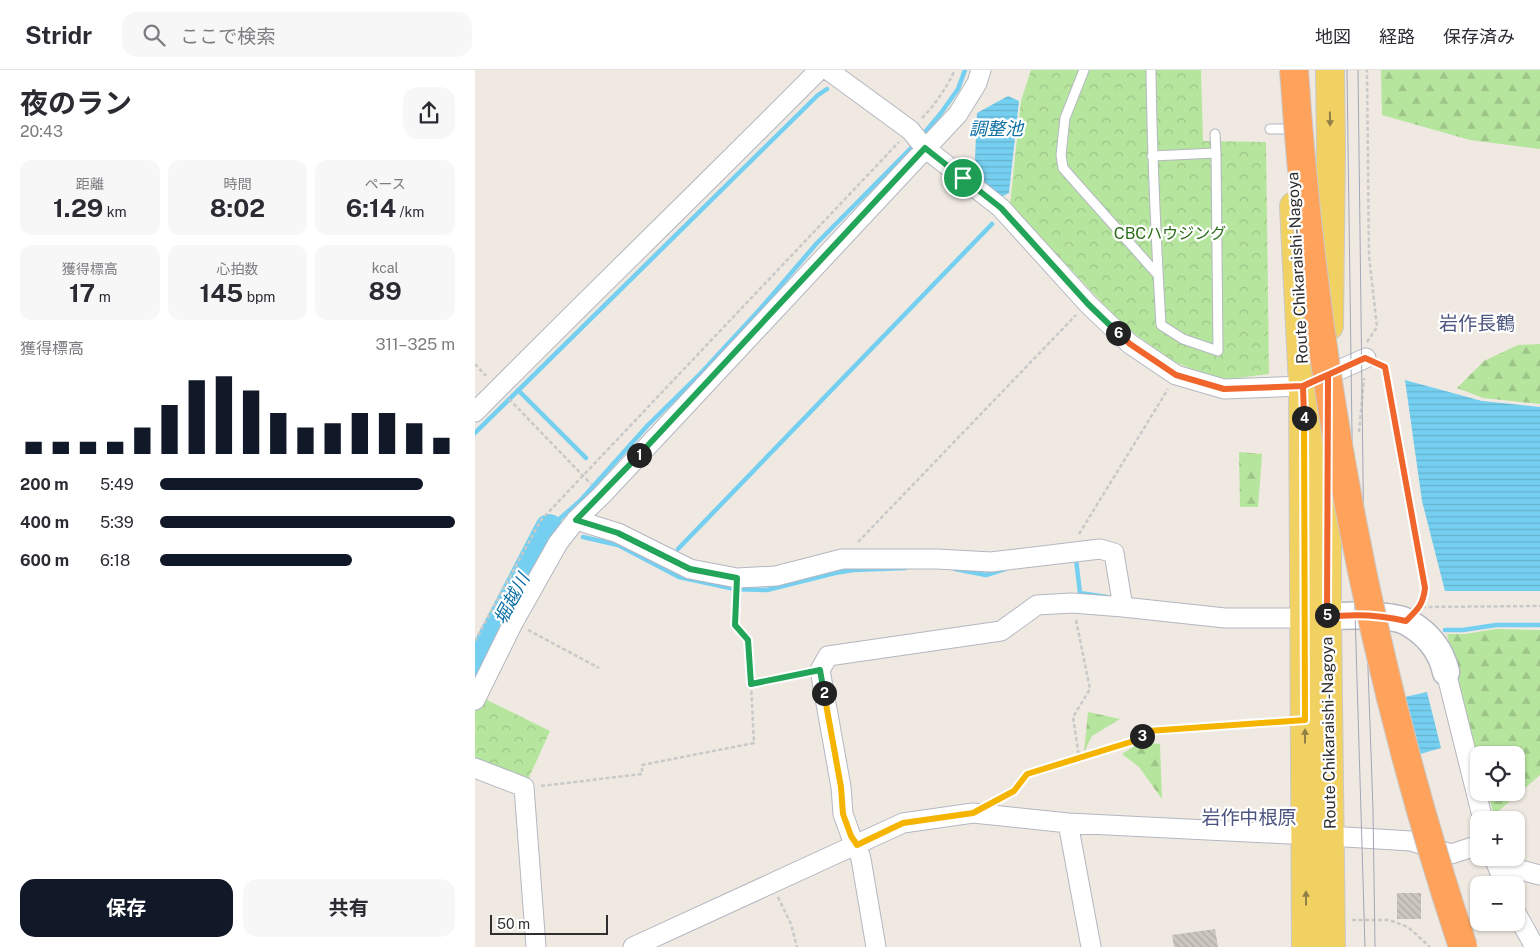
<!DOCTYPE html>
<html lang="ja">
<head>
<meta charset="utf-8">
<style>
  :root { --surface:#fff; --page:#f7f7f7; --text:#2b2b33; --muted:#7c7c81; --line:#e1e1e2; --accent:#111827 }
  body { margin:0; font-family:"Public Sans","Noto Sans JP",sans-serif; background:var(--page); color:var(--text); height:100vh; display:flex; flex-direction:column; font-size:19px; white-space:nowrap }
  * { box-sizing:border-box; margin:0 }
  p { font-size:16px; color:var(--muted) }
  .icon { flex:none; width:28px; height:28px; fill:none; stroke:currentColor; stroke-width:2; stroke-linecap:round; stroke-linejoin:round }
  .map { position:relative; flex:1; overflow:hidden }
  .side { display:flex; flex-direction:column; background:var(--surface); width:475px }
  .side>* { flex:none }
  .controls { position:absolute; left:995px; top:676px; display:grid; gap:10px }
  .controls a { display:grid; place-items:center; width:55px; height:55px; border-radius:10px; background:var(--surface); box-shadow:0 1px 4px #0004; font-size:25px }
  .scale { position:absolute; left:15px; bottom:12px; width:118px; box-sizing:border-box; padding-left:5px; border:2px solid #2e2e2e; border-top:0; font-size:14px; line-height:18px; white-space:nowrap; color:#2e2e2e; -webkit-text-stroke:4px #fff; paint-order:stroke }
  .pin { position:absolute; display:grid; place-items:center; width:42px; height:42px; color:#fff; margin:-21px; border:2px solid #fff; border-radius:50%; box-shadow:0 1px 5px #0007 }
  .km { position:absolute; width:25px; height:25px; margin:-12px; border-radius:50%; background:#222; color:#fff; font-size:14px; line-height:25px; text-align:center }
  .round { display:grid; place-items:center; flex:none; width:52px; height:52px; border-radius:15px; background:var(--page) }
  .overview { display:flex; align-items:center; justify-content:space-between; height:85px; padding:0 20px }
  h1 { font-size:28px; font-weight:700; line-height:38px }
  .metrics { display:grid; grid-template-columns:repeat(3,1fr); gap:8px; height:85px; padding:5px 20px }
  .metrics div { display:grid; align-content:center; border-radius:12px; background:var(--page); text-align:center }
  .metrics b { font-size:25px; font-weight:700 }
  .metrics small { font-size:14px; font-weight:400 }
  .metrics p { font-size:14px }
  .chart { height:140px; padding:10px 20px }
  .chart p { display:flex; justify-content:space-between }
  .chart svg { width:100%; height:90px; margin-top:5px; stroke:var(--accent); stroke-width:6 }
  .cta { display:flex; gap:10px; margin-top:auto; padding:10px 20px }
  .cta a { flex:1; height:58px; border-radius:15px; background:var(--accent); color:#fff; font-size:20px; font-weight:700; line-height:58px; text-align:center }
  .cta a+a { background:var(--page); color:var(--text) }
  ul { padding:0 20px; list-style:none; font-size:16px }
  li { display:grid; grid-template-columns:80px 60px 1fr; align-items:center; height:38px }
  li i { height:12px; border-radius:6px; background:var(--accent) }
  header { display:flex; align-items:center; gap:30px; box-sizing:border-box; height:70px; padding:0 25px; background:var(--surface); border-bottom:1px solid var(--line) }
  header strong { font-size:24px }
  nav { display:flex; gap:28px; margin-inline-start:auto; font-size:18px }
  .search { width:350px; height:45px; background:var(--page); display:flex; align-items:center; gap:12px; box-sizing:border-box; padding:0 18px; border-radius:15px; color:var(--muted); font-size:19px }
  main { display:flex; flex:1; min-height:0 }
  .map>svg:first-child { display:block }
  .forest { fill:url(#forest-firs) }
  .park { fill:url(#park-crowns) }
  .water { fill:url(#water-rules) }
  .lines { fill:none; stroke-linecap:round; stroke-linejoin:round }
  .stream { stroke:#75cff0; stroke-width:4.5 }
  .river { stroke:#75cff0; stroke-width:28 }
  .building { fill:url(#building-back-hatch) }
  .lane-casing { stroke:#b4b7c1; stroke-width:11 }
  .street-casing { stroke:#b4b7c1; stroke-width:21 }
  .secondary-casing { stroke:#b4b7c1; stroke-width:29 }
  .primary-casing { stroke:#c9c9c9; stroke-width:30 }
  .path { stroke:#c9c9c9; stroke-width:2.5; stroke-dasharray:4 2.5; stroke-linecap:butt }
  .lane { stroke:#fff; stroke-width:9 }
  .street { stroke:#fff; stroke-width:19 }
  .secondary { stroke:#fff; stroke-width:26 }
  .primary { stroke:#f2d163; stroke-width:28 }
  .tram { stroke:#a3a6b8; stroke-width:1 }
  .highway-bridge-casing { stroke:#c9c9c9; stroke-width:30; stroke-linecap:butt }
  .highway-bridge { stroke:#ffa35c; stroke-width:28 }
  .oneway { fill:#908048 }
  .split-1-casing { stroke:#fff; stroke-width:10 }
  .split-2-casing { stroke:#fff; stroke-width:10 }
  .split-3-casing { stroke:#fff; stroke-width:10 }
  .split-4-casing { stroke:#fff; stroke-width:10 }
  .split-5-casing { stroke:#fff; stroke-width:10 }
  .split-6-casing { stroke:#fff; stroke-width:10 }
  .split-7-casing { stroke:#fff; stroke-width:10 }
  .split-1 { stroke:#22a559; stroke-width:6 }
  .split-2 { stroke:#22a559; stroke-width:6 }
  .split-3 { stroke:#f5b400; stroke-width:6 }
  .split-4 { stroke:#f5b400; stroke-width:6 }
  .split-5 { stroke:#f0652b; stroke-width:6 }
  .split-6 { stroke:#f0652b; stroke-width:6 }
  .split-7 { stroke:#22a559; stroke-width:6 }
  .labels { text-anchor:middle; stroke-width:4.5; stroke-linejoin:round; paint-order:stroke }
  .park-label { font-size:16px; fill:#2c6e1b; stroke:#fff }
  .street-label { font-size:16px; fill:#2e2e2e; stroke:#fff }
  .water-label { font-size:18px; font-style:italic; fill:#0d6fa3; stroke:#fff }
  .quarter-label { font-size:19px; fill:#4d5680; stroke:#fff }
</style>
</head>
<body>
<header>
<strong>Stridr</strong>
<div class="search"><svg class="icon" aria-label="search" viewBox="0 0 24 24"><circle cx="10" cy="10" r="6"/><path d="M15 15l6 6"/></svg>ここで検索</div>
<nav><a>地図</a><a>経路</a><a>保存済み</a></nav>
</header>
<main>
<section class="side">
<div class="overview"><div><h1>夜のラン</h1><p>20:43</p></div><a class="round"><svg class="icon" aria-label="share" viewBox="0 0 24 24"><path d="M12 15V3M7 8l5-5 5 5M5 13v7h14v-7"/></svg></a></div>
<div class="metrics">
<div><p>距離</p><b>1.29<small> km</small></b></div>
<div><p>時間</p><b>8:02</b></div>
<div><p>ペース</p><b>6:14<small> /km</small></b></div>
</div>
<div class="metrics">
<div><p>獲得標高</p><b>17<small> m</small></b></div>
<div><p>心拍数</p><b>145<small> bpm</small></b></div>
<div><p>kcal</p><b>89</b></div>
</div>
<div class="chart"><p><span>獲得標高</span>311–325 m</p>
<svg viewBox="0 0 160 44" preserveAspectRatio="none"><path d="M5 44V38M15 44V38M25 44V38M35 44V38M45 44V31M55 44V20M65 44V8M75 44V6M85 44V13M95 44V24M105 44V31M115 44V29M125 44V24M135 44V24M145 44V29M155 44V36"/></svg>
</div>
<ul>
<li><b>200 m</b>5:49<i style="width:89%"></i></li>
<li><b>400 m</b>5:39<i style="width:100%"></i></li>
<li><b>600 m</b>6:18<i style="width:65%"></i></li>
</ul>
<div class="cta"><a>保存</a><a>共有</a></div>
</section>
<div class="map">
<svg width="1065" height="877" viewBox="0 0 1065 877">
  <defs>
    <pattern id="forest-firs" width="22" height="20" patternUnits="userSpaceOnUse" patternTransform="scale(1.25)"><rect width="22" height="20" fill="#b6e59e"/><path d="M5 1l3.5 6h-7zM16 11l3.5 6h-7z" fill="#9dc588"/></pattern>
    <pattern id="park-crowns" width="20" height="18" patternUnits="userSpaceOnUse" patternTransform="scale(1.25)"><rect width="20" height="18" fill="#b6e59e"/><path d="M2 6a3 3 0 1 1 6 0M12 15a3 3 0 1 1 6 0" fill="none" stroke="#9dc588"/></pattern>
    <pattern id="water-rules" width="6" height="5" patternUnits="userSpaceOnUse" patternTransform="scale(1.25)"><rect width="6" height="5" fill="#75cff0"/><path d="M0 2.5h6" fill="none" stroke="#66b2ce"/></pattern>
    <pattern id="building-back-hatch" width="6" height="6" patternUnits="userSpaceOnUse" patternTransform="scale(1.25)"><rect width="6" height="6" fill="#cbc7bf"/><path d="M-1 5l2 2M0 0l6 6M5-1l2 2" fill="none" stroke="#afaba4"/></pattern>
  </defs>
  <rect width="100%" height="100%" fill="#efe9e1"/>
  <path class="forest" d="M 906,0 L 1065,0 L 1065,79 L 995,70 L 907,45 Z
    M 1065,274 L 1065,334 L 1008,328 L 982,318 L 1009,291 L 1043,275 Z
    M 764,382 L 787,384 L 783,437 L 765,437 Z
    M 1021,559 L 1065,560 L 1065,705 L 1019,745 L 1013,723 L 1041,722 L 1041,685 L 1004,685 L 1004,692 L 992,653 L 972,564 L 990,564 Z
    M 613,642 L 645,649 L 617,666 L 609,682 Z
    M 666,672 L 685,674 L 687,729 L 664,697 L 647,684 Z"/>
  <path class="park" d="M 556,0 L 726,0 L 728,71 L 791,72 L 794,304 L 746,310 L 699,292 L 650,257 L 535,135 L 546,31 Z
    M 6,627 L 75,661 L 51,714 L 0,694 L 0,640 Z"/>
  <path class="water" d="M 533,26 L 544,31 L 534,123 L 522,129 L 507,110 L 500,89 L 502,43 Z
    M 930,310 L 1007,331 L 1065,337 L 1065,521 L 970,521 L 947,431 Z
    M 952,622 L 966,678 L 918,692 L 903,633 Z"/>
  <g class="lines">
    <path class="stream" d="M 446,67 L 466,43 L 483,19 L 490,0
      M 43,320 L 111,388
      M 0,363 L 343,25 L 352,19
      M 74,458 L 105,431 L 173,355 L 226,303 L 286,238 L 342,173 L 441,73
      M 108,467 L 143,475 L 204,507 L 260,519 L 292,520 L 360,503 L 378,500 L 430,498
      M 203,479 L 517,154
      M 597,489 L 601,489 L 605,523 L 632,527
      M 480,499 L 511,505 L 530,499
      M 970,560 L 988,560 L 1021,555 L 1065,555"/>
    <path class="river" d="M 0,600 L 74,458"/>
  </g>
  <path class="building" d="M 922,823 L 946,823 L 946,849 L 922,849 Z
    M 740,859 L 743,877 L 699,877 L 697,865 Z"/>
  <g class="lines">
    <g class="lane-casing">
      <path id="lane" d="M 609,0 L 590,48 L 586,85 L 588,98 L 683,205
        M 676,0 C 677,85 681,170 686,255 L 708,269 L 743,281 L 741,83 L 677,86
        M 795,59 L 815,59
        M 740,64 L 741,83"/>
    </g>
    <g class="street-casing">
      <path id="street" d="M 353,0 L 435,60 L 450,78 L 526,138 L 613,234 L 655,274 L 701,305 L 749,319 L 828,316 L 891,288
        M 0,342 C 114,227 230,115 344,0
        M 101,450 L 143,463 L 215,499 L 262,508 L 301,506 L 367,489 L 462,489 L 516,492 L 625,479 L 639,483 L 648,537
        M 971,602 L 1008,750
        M 0,630 L 38,553 L 83,473 L 101,450 L 127,425 L 483,44 L 502,13 L 506,0
        M 0,698 L 49,717 L 61,877
        M 593,753 L 616,877
        M 854,766 L 936,771 L 976,784 L 1004,775
        M 1019,788 L 1030,815
        M 1025,803 L 1042,799 L 1065,805
        M 1041,843 L 1060,877
        M 158,877 L 428,753 L 498,743 L 593,753 L 814,764 L 830,763
        M 401,877 L 386,789 L 382,775 L 376,766 L 368,744 L 366,717 L 345,600 L 353,586 L 526,561 L 562,535 L 597,533 L 648,537 L 750,548 L 829,548"/>
    </g>
    <g class="secondary-casing">
      <path id="secondary" d="M 852,547 C 869,545 918,544 932,552 C 952,563 966,580 971,602"/>
    </g>
    <g class="primary-casing">
      <path id="primary" d="M 819,136 L 828,316 L 831,877
        M 854,256 L 856,77 L 855,0
        M 852,351 L 852,547 L 856,877"/>
    </g>
    <path class="path" d="M 447,48 C 461,34 471,18 480,0
      M 892,272 L 902,257 L 894,186 L 892,0
      M 0,294 L 11,306
      M 906,295 L 910,297 L 950,518 L 949,530 L 946,535
      M 34,329 L 116,414
      M 884,362 L 889,308
      M 604,464 L 693,319
      M 383,472 L 601,245
      M 261,525 L 260,555 L 273,570 L 276,614
      M 947,537 L 1065,536
      M 601,550 L 615,619 L 598,647 L 604,687
      M 53,560 L 124,598
      M 0,571 L 66,450 L 424,72
      M 66,716 L 167,704 L 167,695 L 279,673 L 276,614 L 330,603
      M 526,728 L 539,721 L 552,704 L 604,687 L 662,670 L 673,661 L 809,651
      M 303,827 L 316,854 L 322,877
      M 877,850 L 914,850 L 933,857 L 955,877"/>
    <use href="#lane" class="lane"/>
    <use href="#street" class="street"/>
    <use href="#secondary" class="secondary"/>
    <use href="#primary" class="primary"/>
    <path class="tram" d="M 872,0 L 879,508 L 890,877
      M 883,0 L 889,485 L 898,740 L 900,877"/>
    <g class="highway-bridge-casing">
      <path id="highway-bridge" d="M 819,0 C 839,297 894,594 988,877"/>
    </g>
    <use href="#highway-bridge" class="highway-bridge"/>
  </g>
  <defs><path id="oneway-solid" d="M-6-.8H1V-3.2L6.5 0L1 3.2V.8H-6Z" transform="scale(1.25)"/></defs>
  <g class="oneway">
    <use href="#oneway-solid" transform="translate(855 49) rotate(89)"/>
    <use href="#oneway-solid" transform="translate(830 666) rotate(-90)"/>
    <use href="#oneway-solid" transform="translate(831 828) rotate(-90)"/>
  </g>
  <g class="lines">
    <g class="split-1-casing">
      <path id="split-1" d="M 164,385 L 450,78 L 488,108"/>
    </g>
    <g class="split-2-casing">
      <path id="split-2" d="M 164,385 L 101,450 L 143,463 L 215,499 L 262,508 L 260,555 L 273,570 L 276,614 L 345,600 L 349,623"/>
    </g>
    <g class="split-3-casing">
      <path id="split-3" d="M 349,623 L 366,717 L 368,744 L 376,766 L 382,775 L 428,753 L 498,743 L 539,721 L 552,704 L 662,670 L 667,666"/>
    </g>
    <g class="split-4-casing">
      <path id="split-4" d="M 667,666 L 673,661 L 830,650 L 829,348"/>
    </g>
    <g class="split-5-casing">
      <path id="split-5" d="M 829,348 L 828,316 L 890,288 L 910,297 L 950,518 C 948,535 943,539 931,551 C 905,545 878,544 852,547 L 852,545"/>
    </g>
    <g class="split-6-casing">
      <path id="split-6" d="M 643,263 L 655,274 L 701,305 L 749,319 L 828,316 L 853,305 L 852,545"/>
    </g>
    <g class="split-7-casing">
      <path id="split-7" d="M 488,108 L 526,138 L 613,234 L 643,263"/>
    </g>
    <use href="#split-1" class="split-1"/>
    <use href="#split-2" class="split-2"/>
    <use href="#split-3" class="split-3"/>
    <use href="#split-4" class="split-4"/>
    <use href="#split-5" class="split-5"/>
    <use href="#split-6" class="split-6"/>
    <use href="#split-7" class="split-7"/>
  </g>
  <g class="labels">
    <g class="park-label">
      <text x="695" y="169">CBCハウジング</text>
    </g>
    <g class="street-label">
      <text transform="translate(822 198) rotate(-93)" y="6">Route Chikaraishi-Nagoya</text>
      <text transform="translate(853 663) rotate(-91)" y="6">Route Chikaraishi-Nagoya</text>
    </g>
    <g class="water-label">
      <text x="521" y="65">調整池</text>
      <text transform="translate(37 529) rotate(-62)" y="6">堀越川</text>
    </g>
    <g class="quarter-label">
      <text x="1002" y="260">岩作長鶴</text>
      <text x="774" y="754">岩作中根原</text>
    </g>
  </g>
</svg>
<div class="controls">
<a><svg class="icon" aria-label="locate" viewBox="0 0 24 24"><circle cx="12" cy="12" r="6"/><path d="M12 2v4M12 18v4M2 12h4M18 12h4"/></svg></a>
<a>+</a>
<a>−</a>
</div>
<div class="scale">50 m</div>
<div class="pin" style="left:488px;top:108px;background:#1e9e55"><svg class="icon" aria-label="arrive" viewBox="0 0 24 24"><path d="M6 21V4h12l-3 4 3 4H6"/></svg></div>
<b class="km" style="left:164px;top:385px">1</b>
<b class="km" style="left:349px;top:623px">2</b>
<b class="km" style="left:667px;top:666px">3</b>
<b class="km" style="left:829px;top:348px">4</b>
<b class="km" style="left:852px;top:545px">5</b>
<b class="km" style="left:643px;top:263px">6</b>
</div>
</main>
</body>
</html>
